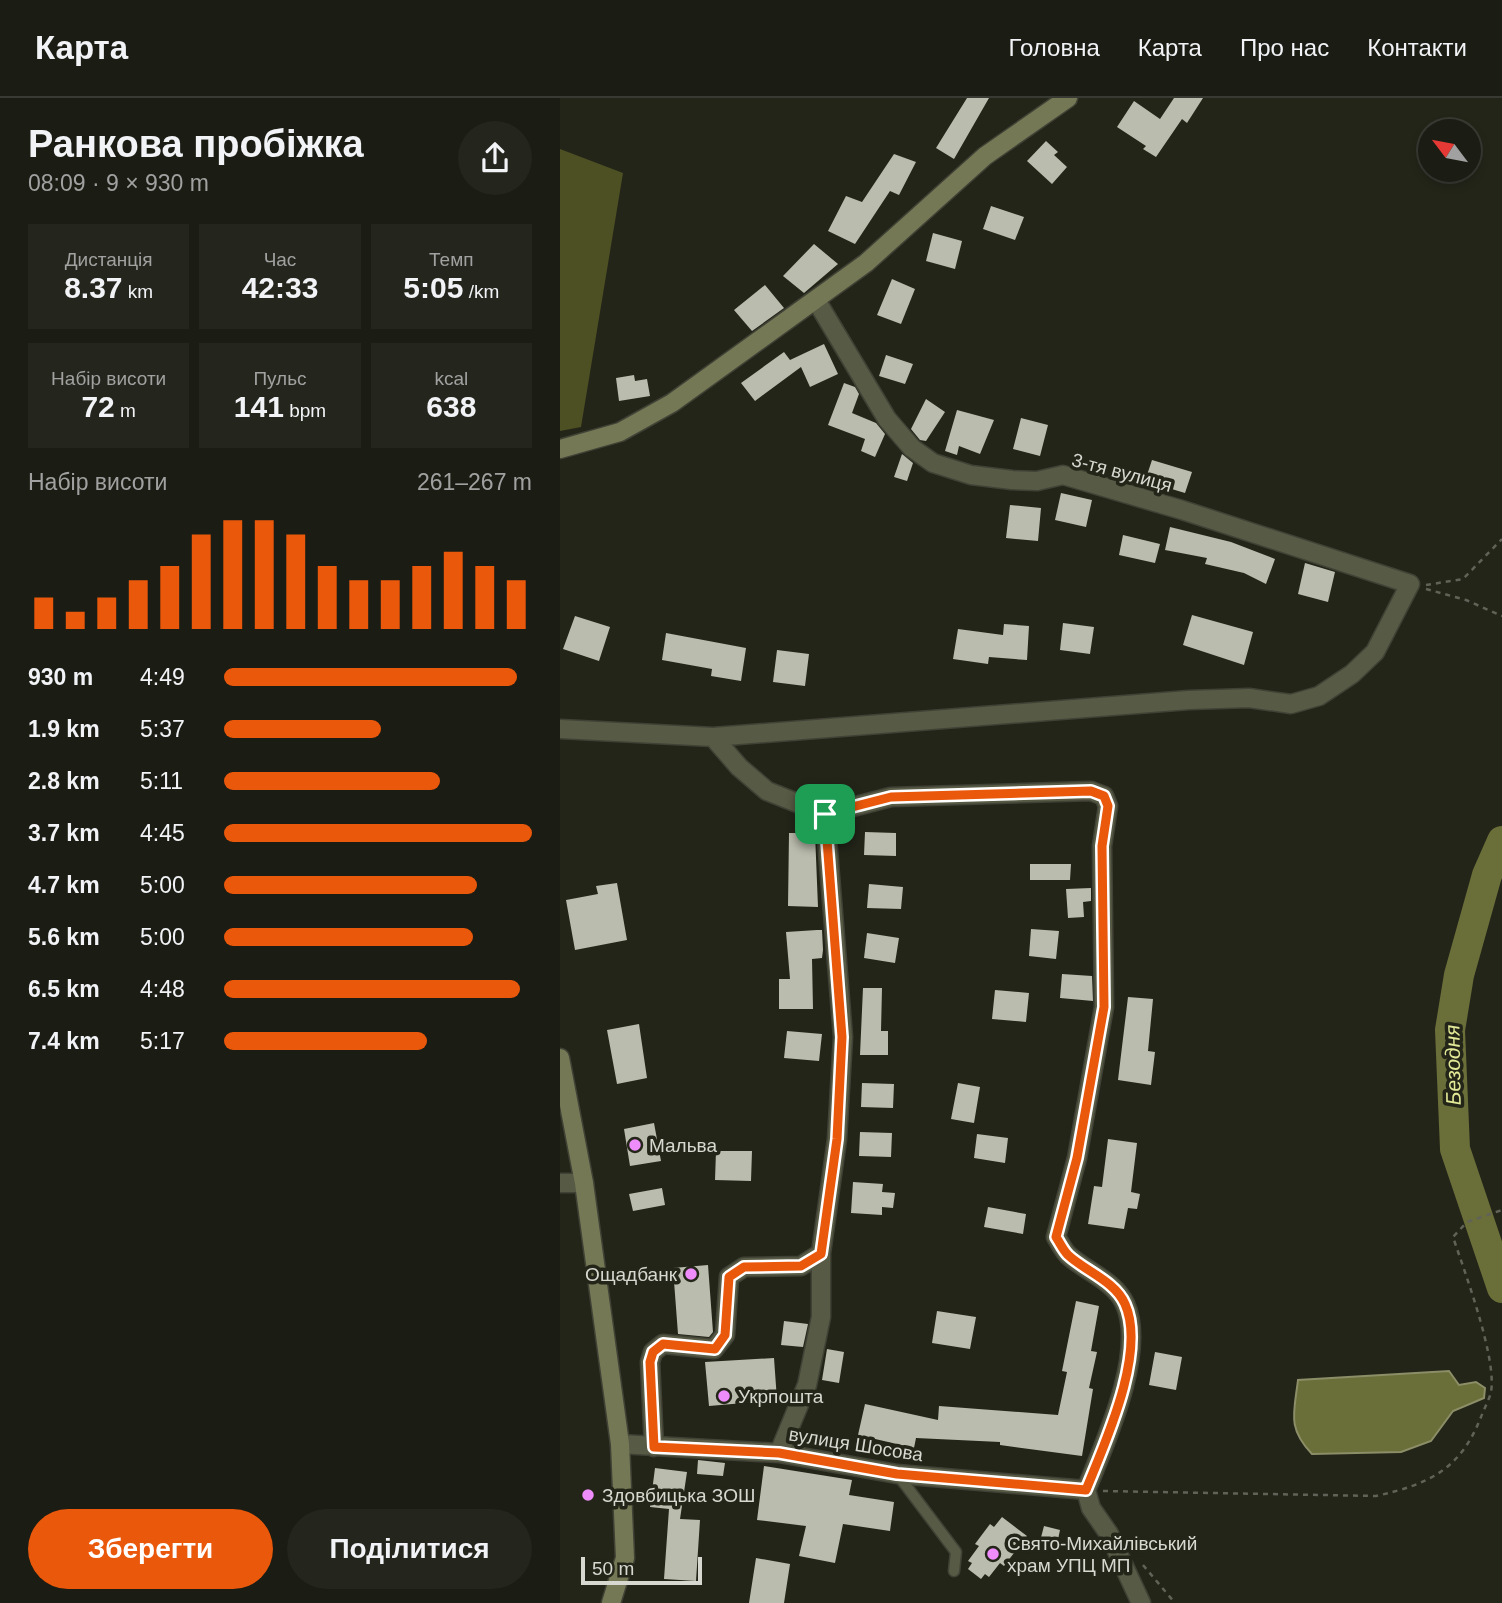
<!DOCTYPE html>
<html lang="uk">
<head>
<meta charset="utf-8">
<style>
  :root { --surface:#1b1c13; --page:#24251c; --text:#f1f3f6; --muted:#a0a1a0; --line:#393a33; --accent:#ea580c }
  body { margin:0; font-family:Arial,sans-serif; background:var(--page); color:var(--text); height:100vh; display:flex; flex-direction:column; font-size:26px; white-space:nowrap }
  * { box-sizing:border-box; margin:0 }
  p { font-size:23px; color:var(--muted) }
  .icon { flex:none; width:38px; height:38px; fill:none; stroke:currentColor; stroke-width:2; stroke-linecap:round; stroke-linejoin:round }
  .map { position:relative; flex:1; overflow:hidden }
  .drawer { display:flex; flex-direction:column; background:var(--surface); width:560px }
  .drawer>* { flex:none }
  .needle { width:46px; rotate:302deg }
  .controls { position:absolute; left:858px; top:21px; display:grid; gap:14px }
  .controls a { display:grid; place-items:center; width:63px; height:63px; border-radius:50%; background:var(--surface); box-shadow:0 4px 10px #0003,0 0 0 2px var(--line); font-size:35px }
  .scale { position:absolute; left:21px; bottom:18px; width:121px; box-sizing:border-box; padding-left:7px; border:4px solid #d7d8d0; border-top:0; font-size:19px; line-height:24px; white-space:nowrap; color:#d7d8d0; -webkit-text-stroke:5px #242519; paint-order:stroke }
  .pin { position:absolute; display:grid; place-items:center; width:60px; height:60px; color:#fff; margin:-30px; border-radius:14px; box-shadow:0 4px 10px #0006 }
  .round { display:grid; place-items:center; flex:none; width:74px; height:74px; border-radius:37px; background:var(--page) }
  .overview { display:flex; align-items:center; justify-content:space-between; height:119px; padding:0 28px }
  h1 { font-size:38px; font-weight:600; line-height:52px }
  .stats { display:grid; grid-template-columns:repeat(3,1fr); gap:10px; height:119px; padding:7px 28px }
  .stats div { display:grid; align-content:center; border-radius:0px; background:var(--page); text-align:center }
  .stats b { font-size:30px; font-weight:600 }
  .stats small { font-size:19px; font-weight:400 }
  .stats p { font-size:19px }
  .chart { height:196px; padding:14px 28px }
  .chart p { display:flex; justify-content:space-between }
  .chart svg { width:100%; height:126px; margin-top:7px; stroke:var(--accent); stroke-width:6 }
  .action { display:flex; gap:14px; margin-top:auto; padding:14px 28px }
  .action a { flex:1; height:80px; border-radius:42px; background:var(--accent); color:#fff; font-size:28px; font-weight:600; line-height:80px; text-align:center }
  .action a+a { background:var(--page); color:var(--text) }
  ul { padding:0 28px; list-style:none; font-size:23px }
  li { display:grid; grid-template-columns:112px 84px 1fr; align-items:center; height:52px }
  li i { height:18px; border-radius:9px; background:var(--accent) }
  header { display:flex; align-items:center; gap:42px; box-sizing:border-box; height:98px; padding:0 35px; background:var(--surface); border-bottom:2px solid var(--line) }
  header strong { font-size:33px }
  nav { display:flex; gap:38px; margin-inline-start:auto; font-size:24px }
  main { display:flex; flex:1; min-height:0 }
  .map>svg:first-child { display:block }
  .green { fill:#4d5023 }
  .water { fill:#6a6e39; stroke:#8b8e66; stroke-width:2 }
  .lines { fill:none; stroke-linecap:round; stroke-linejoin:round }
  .river { stroke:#6a6e39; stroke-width:30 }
  .building { fill:#babcad }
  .lane-casing { stroke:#414236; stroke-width:13 }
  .street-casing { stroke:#414236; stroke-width:21 }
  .secondary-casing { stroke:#414236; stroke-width:21 }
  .path { stroke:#626358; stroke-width:2.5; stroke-dasharray:5 5; stroke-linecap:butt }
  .lane { stroke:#575a44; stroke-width:10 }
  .street { stroke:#575a44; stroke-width:18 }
  .secondary { stroke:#757855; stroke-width:18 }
  .route-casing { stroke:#fff; stroke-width:14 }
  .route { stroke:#ea580c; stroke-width:9 }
  .poi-dot { fill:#ed8cfa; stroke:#242519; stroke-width:2.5 }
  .labels { text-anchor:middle; stroke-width:7; stroke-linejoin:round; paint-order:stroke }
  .street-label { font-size:19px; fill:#d7d8d0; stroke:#242519 }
  .poi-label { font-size:19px; fill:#d7d8d0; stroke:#242519; text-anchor:start }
  .water-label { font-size:21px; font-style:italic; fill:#e2e997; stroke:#242519 }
</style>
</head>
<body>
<header>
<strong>Карта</strong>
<nav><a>Головна</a><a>Карта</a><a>Про нас</a><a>Контакти</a></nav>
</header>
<main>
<section class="drawer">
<div class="overview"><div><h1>Ранкова пробіжка</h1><p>08:09 · 9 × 930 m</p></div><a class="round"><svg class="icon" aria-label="share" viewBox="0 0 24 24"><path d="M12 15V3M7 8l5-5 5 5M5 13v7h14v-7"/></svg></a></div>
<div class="stats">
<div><p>Дистанція</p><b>8.37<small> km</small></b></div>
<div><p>Час</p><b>42:33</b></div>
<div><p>Темп</p><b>5:05<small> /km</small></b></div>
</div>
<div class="stats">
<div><p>Набір висоти</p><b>72<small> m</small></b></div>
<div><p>Пульс</p><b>141<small> bpm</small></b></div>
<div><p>kcal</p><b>638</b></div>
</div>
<div class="chart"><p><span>Набір висоти</span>261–267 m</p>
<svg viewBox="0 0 160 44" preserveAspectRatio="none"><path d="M5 44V33M15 44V38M25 44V33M35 44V27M45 44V22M55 44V11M65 44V6M75 44V6M85 44V11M95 44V22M105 44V27M115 44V27M125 44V22M135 44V17M145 44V22M155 44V27"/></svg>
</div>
<ul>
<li><b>930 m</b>4:49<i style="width:95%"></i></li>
<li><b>1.9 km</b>5:37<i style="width:51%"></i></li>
<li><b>2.8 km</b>5:11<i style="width:70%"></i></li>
<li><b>3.7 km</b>4:45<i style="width:100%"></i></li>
<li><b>4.7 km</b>5:00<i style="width:82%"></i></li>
<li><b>5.6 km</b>5:00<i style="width:81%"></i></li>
<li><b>6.5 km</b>4:48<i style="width:96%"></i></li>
<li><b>7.4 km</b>5:17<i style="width:66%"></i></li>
</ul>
<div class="action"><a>Зберегти</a><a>Поділитися</a></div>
</section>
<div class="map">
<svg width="942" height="1505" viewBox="0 0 942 1505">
  <rect width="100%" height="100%" fill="#242519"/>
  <path class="green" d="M 0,51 L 63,75 L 21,329 L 0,333 Z"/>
  <path class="water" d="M 889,1273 L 899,1287 L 916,1284 L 925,1290 L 924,1300 L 893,1313 L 871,1343 L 841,1354 L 752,1356 C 727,1330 734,1315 738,1282 Z"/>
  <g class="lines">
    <path class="river" d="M 942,743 L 927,777 L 899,877 L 890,932 L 895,1051 L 942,1190"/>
  </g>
  <path class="building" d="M 407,0 L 429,0 L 394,61 L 376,50 Z
    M 614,0 L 643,0 L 627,25 L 622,21 L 596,59 L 583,51 L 586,48 L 557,29 L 574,3 L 600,21 Z
    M 486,43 L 498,54 L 494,57 L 507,69 L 492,86 L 467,63 Z
    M 334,56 L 356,64 L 339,97 L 330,93 L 295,146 L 268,133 L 286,98 L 302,104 Z
    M 431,108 L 464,119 L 455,142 L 423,131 Z
    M 373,135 L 402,143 L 395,171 L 366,163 Z
    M 254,146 L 278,166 L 244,195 L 223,178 Z
    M 332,181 L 355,191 L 341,226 L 317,217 Z
    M 205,187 L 224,210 L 192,233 L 174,212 Z
    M 264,246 L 278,276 L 250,289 L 241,269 L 195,303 L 181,285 L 224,254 L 230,262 Z
    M 326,257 L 353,266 L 345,286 L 319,278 Z
    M 74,277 L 75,283 L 87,281 L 90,298 L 59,303 L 56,280 Z
    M 284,285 L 295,289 L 299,296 L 292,315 L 316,325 L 325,336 L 315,359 L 301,353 L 305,341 L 268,327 Z
    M 366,301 L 385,314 L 366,343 L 360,342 L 351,331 Z
    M 397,312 L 434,322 L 420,356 L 399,348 L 397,357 L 385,353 Z
    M 461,320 L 488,327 L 480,358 L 453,351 Z
    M 342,356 L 353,365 L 347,383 L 334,379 Z
    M 592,362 L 632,374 L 625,395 L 585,383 Z
    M 501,395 L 532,402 L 526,429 L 495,422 Z
    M 450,407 L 481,410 L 478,443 L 446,440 Z
    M 610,429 L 671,444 L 715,461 L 706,486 L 684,475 L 645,466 L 647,460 L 605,452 Z
    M 563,437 L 600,446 L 595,465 L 559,457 Z
    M 745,465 L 775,474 L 768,504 L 738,496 Z
    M 632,517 L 693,534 L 684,567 L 623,547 Z
    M 15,518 L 50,529 L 39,563 L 3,551 Z
    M 503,525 L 534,529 L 530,556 L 500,552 Z
    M 444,526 L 469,528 L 467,562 L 429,559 L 428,566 L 393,561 L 398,531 L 443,537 Z
    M 106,535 L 186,550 L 181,583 L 151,578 L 152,571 L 102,562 Z
    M 217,552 L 249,556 L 245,588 L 213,584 Z
    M 305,734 L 336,735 L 336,758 L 304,757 Z
    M 229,735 L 255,735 L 258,809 L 228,808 Z
    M 470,766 L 511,766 L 510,782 L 470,782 Z
    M 57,785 L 67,842 L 15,852 L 6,802 L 38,796 L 36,788 Z
    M 309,786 L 343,789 L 341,811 L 307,810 Z
    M 531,790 L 531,803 L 523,804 L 524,819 L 508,820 L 506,791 Z
    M 471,831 L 499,833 L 496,861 L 469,858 Z
    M 257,832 L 262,832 L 263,852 L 262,860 L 252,861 L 253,911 L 219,911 L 219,881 L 230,881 L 226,834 Z
    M 307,835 L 339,840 L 335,865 L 304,860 Z
    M 502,876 L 532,878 L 533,903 L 500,900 Z
    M 303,890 L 322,890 L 321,933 L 328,933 L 328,957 L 300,957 Z
    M 435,892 L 469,895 L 466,924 L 432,921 Z
    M 568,899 L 593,901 L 588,953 L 595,954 L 591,987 L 558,982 Z
    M 79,926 L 87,980 L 57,986 L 47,932 Z
    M 227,933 L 262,936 L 259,963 L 224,960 Z
    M 302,985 L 334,986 L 333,1010 L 301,1009 Z
    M 398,985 L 420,989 L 414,1025 L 391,1021 Z
    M 94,1025 L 101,1063 L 70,1068 L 64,1031 Z
    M 300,1034 L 332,1035 L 331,1059 L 299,1058 Z
    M 417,1036 L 448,1040 L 445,1065 L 414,1060 Z
    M 548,1041 L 577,1045 L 571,1094 L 580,1096 L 577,1111 L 568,1110 L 564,1131 L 528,1126 L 534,1088 L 542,1089 Z
    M 156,1053 L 192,1053 L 191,1083 L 155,1082 Z
    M 293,1084 L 323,1086 L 322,1094 L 335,1095 L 333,1110 L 322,1109 L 322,1117 L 291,1115 Z
    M 102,1090 L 105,1107 L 73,1113 L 69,1096 Z
    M 428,1109 L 466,1116 L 463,1136 L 424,1129 Z
    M 148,1167 L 153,1234 L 149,1239 L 118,1236 L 113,1170 Z
    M 516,1203 L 539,1208 L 531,1253 L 537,1254 L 529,1290 L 533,1291 L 522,1358 L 440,1347 L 440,1344 L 356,1340 L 354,1350 L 298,1337 L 305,1306 L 378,1322 L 379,1308 L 498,1317 L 507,1274 L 502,1273 Z
    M 377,1213 L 416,1219 L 410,1251 L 372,1245 Z
    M 224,1223 L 248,1226 L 243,1249 L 221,1247 Z
    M 267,1251 L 284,1254 L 279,1285 L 262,1282 Z
    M 595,1254 L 622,1259 L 616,1292 L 589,1287 Z
    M 214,1260 L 217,1302 L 149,1308 L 145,1264 Z
    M 138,1362 L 165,1365 L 163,1378 L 137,1376 Z
    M 204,1368 L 292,1382 L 289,1397 L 334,1404 L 330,1433 L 283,1426 L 275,1465 L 239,1458 L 246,1428 L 197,1422 Z
    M 95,1370 L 127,1374 L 120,1421 L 140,1422 L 136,1483 L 104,1481 L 109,1411 L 90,1409 Z
    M 442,1419 L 467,1438 L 444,1468 L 440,1465 L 429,1479 L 425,1476 L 421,1481 L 408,1471 L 412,1465 L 408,1463 L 419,1448 L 415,1446 L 430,1426 L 434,1429 Z
    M 484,1428 L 500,1432 L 496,1451 L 479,1447 Z
    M 196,1460 L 230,1466 L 224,1505 L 189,1505 Z"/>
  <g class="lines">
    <g class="lane-casing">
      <path id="lane" d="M 338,1377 L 396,1454 L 394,1473"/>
    </g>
    <g class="street-casing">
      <path id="street" d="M 0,631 L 153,639 L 179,669 L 207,693 L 265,716 L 331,699 L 531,693 L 544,698 L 548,708 L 542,748 L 544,909 L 517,1060 L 496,1139 C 500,1145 503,1152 508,1157 C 525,1173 555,1183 565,1206 C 587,1254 544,1347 526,1392 L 531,1410 L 549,1436 L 581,1505
        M 153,639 L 629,602 L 689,600 L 731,606 L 759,598 L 792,576 L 815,554 L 850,486 L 622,412 L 503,377 L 477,383 L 452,382 L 411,377 L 373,365 L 352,350 L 327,321 L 256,202
        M 0,1085 L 24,1085
        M 60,1346 L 219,1355 L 337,1376 L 526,1392
        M 94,1349 L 90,1264 L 93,1254 L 103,1246 L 154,1251 L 165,1237 L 169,1179 L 184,1169 L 241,1168 L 261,1155
        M 219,1355 L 247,1287 L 261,1219 L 261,1155 L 277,1041 L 283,939 L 265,716"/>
    </g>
    <g class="secondary-casing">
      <path id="secondary" d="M 0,351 L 60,334 L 112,305 L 306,165 L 425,58 L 508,0
        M 0,960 L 24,1085 L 60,1346 L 65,1460 L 51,1505"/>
    </g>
    <path class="path" d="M 866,487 L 903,481 L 942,441
      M 866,491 L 906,502 L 942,518
      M 543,1393 L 816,1398 C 869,1386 900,1372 921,1319 C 924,1311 929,1302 931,1294 C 937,1260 905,1175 893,1139 L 907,1124 L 942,1112
      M 583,1467 L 615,1505"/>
    <use href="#lane" class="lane"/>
    <use href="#street" class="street"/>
    <use href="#secondary" class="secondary"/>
  </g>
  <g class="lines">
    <g class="route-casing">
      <path id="route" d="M 531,693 L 544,698 L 548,708 L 542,748 L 544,909 L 517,1060 L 496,1139 C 500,1145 503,1152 508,1157 C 525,1173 555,1183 565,1206 C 587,1255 544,1347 526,1392 L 337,1376 L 219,1355 L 94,1349 L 90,1264 L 93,1254 L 103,1246 L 155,1251 L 165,1237 L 169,1179 L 184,1169 L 241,1168 L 261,1156 L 277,1041 L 282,939 L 265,716 L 331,699 Z"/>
    </g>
    <use href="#route" class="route"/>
  </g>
  <g class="poi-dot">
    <circle cx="75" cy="1047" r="7"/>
    <circle cx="131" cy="1176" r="7"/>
    <circle cx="164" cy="1298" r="7"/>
    <circle cx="28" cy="1397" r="7"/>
    <circle cx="433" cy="1456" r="7"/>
  </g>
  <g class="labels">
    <g class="street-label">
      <text transform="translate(562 374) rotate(15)" y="7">3-тя вулиця</text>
      <text transform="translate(296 1346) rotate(9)" y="7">вулиця Шосова</text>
    </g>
    <g class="poi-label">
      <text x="89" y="1054">Мальва</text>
      <text x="117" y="1183" text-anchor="end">Ощадбанк</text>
      <text x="178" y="1305">Укрпошта</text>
      <text x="42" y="1404">Здовбицька ЗОШ</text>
      <text x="447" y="1452">Свято-Михайлівський<tspan x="447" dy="22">храм УПЦ МП</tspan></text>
    </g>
    <g class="water-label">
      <text transform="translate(893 967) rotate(-91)" y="7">Безодня</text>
    </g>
  </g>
</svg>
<div class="controls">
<a><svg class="needle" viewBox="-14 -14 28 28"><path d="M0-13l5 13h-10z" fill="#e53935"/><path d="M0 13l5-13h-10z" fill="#a0a1a0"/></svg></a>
</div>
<div class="scale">50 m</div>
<div class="pin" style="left:265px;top:716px;background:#1e9e55"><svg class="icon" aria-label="arrive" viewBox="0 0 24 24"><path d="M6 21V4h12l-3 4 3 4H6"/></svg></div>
</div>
</main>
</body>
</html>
